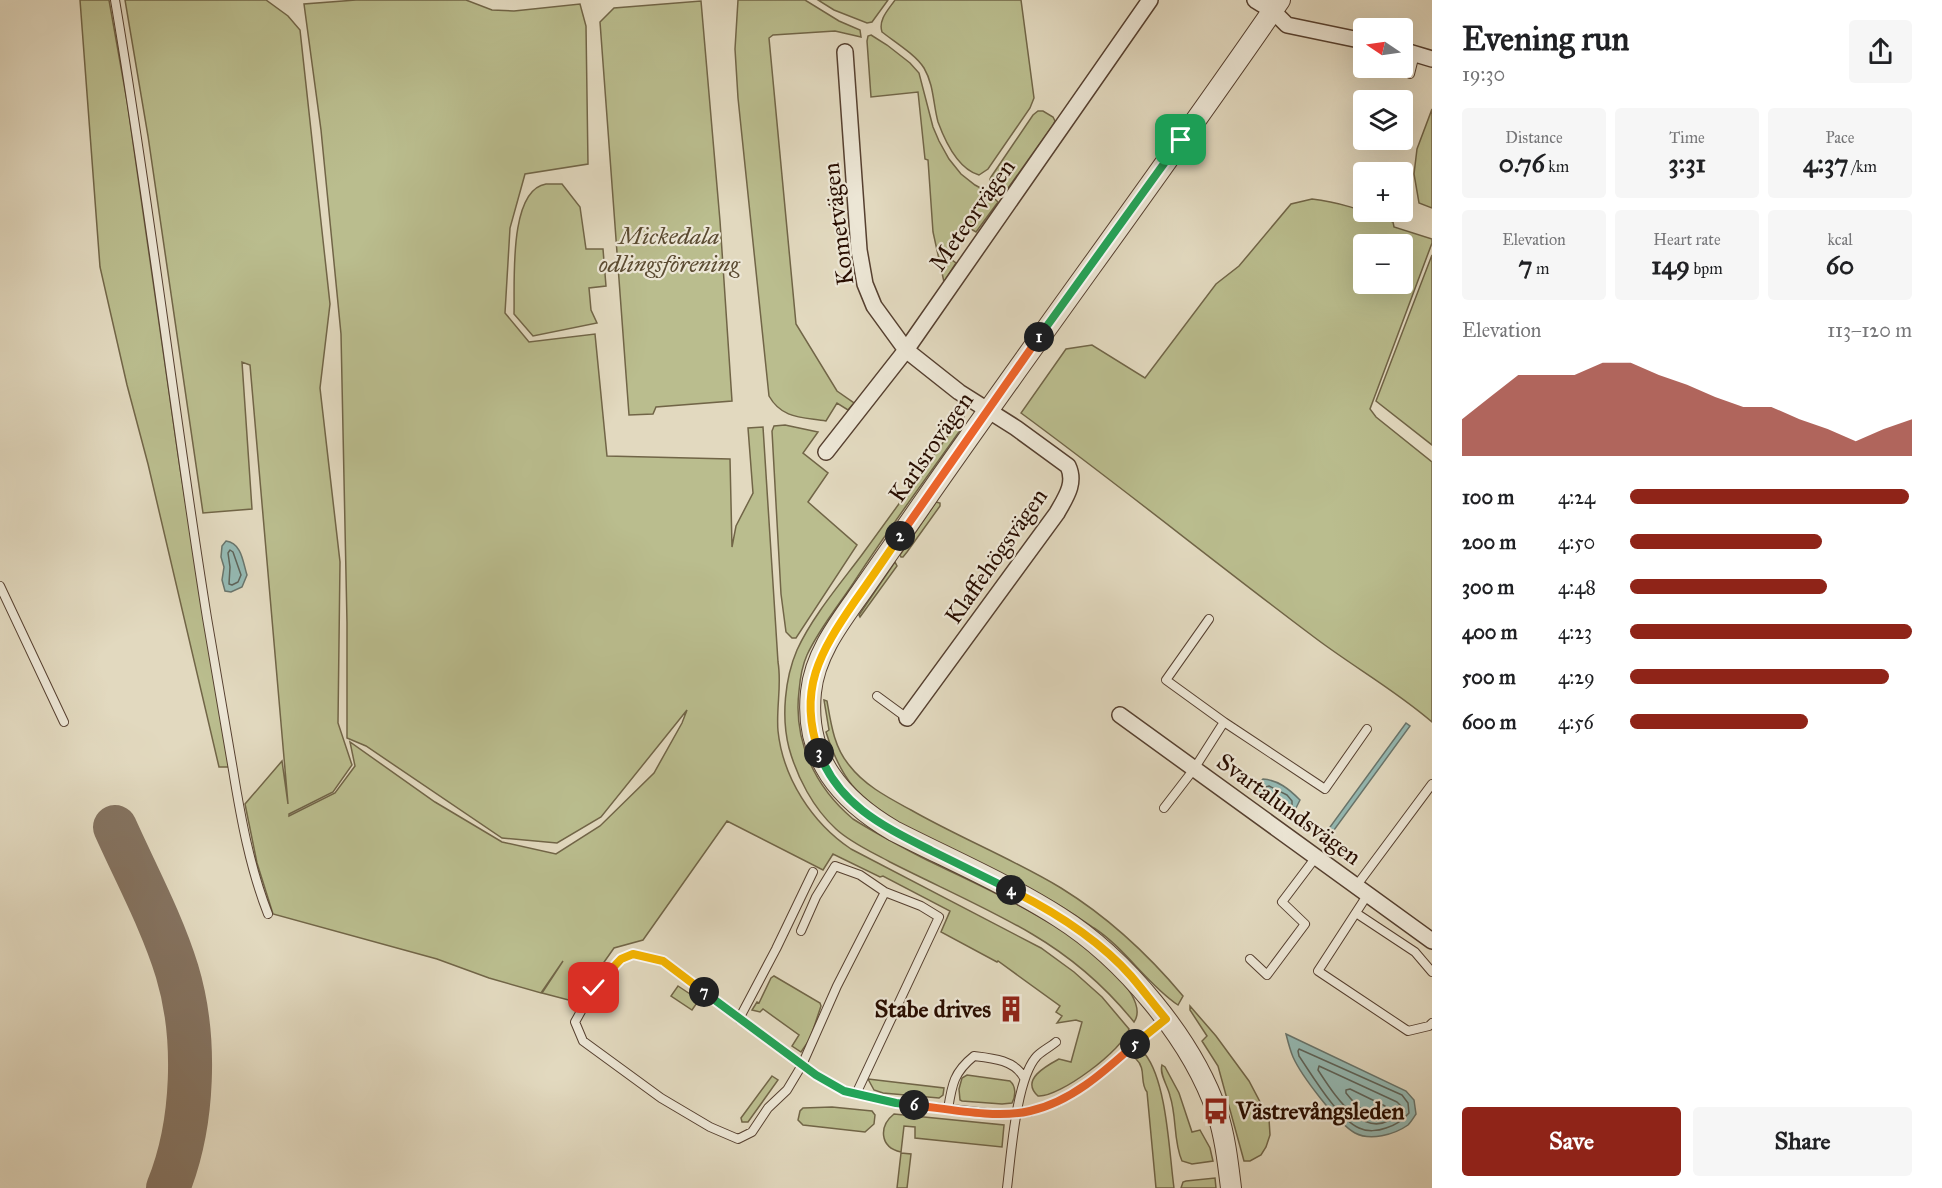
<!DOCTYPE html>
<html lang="en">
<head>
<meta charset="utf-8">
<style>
  :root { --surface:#fff; --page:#f6f6f6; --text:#202124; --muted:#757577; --accent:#8f2418 }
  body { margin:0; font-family:"IM FELL Great Primer",serif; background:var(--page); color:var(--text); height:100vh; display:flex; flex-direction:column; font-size:22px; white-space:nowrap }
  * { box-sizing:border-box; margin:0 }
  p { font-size:20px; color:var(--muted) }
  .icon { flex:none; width:33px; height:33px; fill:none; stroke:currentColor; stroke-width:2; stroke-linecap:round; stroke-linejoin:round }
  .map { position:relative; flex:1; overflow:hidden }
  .side { display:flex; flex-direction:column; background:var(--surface); width:510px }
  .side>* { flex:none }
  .needle { width:39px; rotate:283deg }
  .fabs { position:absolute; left:1353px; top:18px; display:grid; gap:12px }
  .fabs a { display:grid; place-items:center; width:60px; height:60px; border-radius:6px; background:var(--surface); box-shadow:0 6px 24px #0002; font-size:30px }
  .pin { position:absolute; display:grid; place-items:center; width:51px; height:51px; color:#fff; margin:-26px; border-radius:12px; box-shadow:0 3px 9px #0006 }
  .km { position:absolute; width:30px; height:30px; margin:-15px; border-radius:50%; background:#222; color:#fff; font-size:16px; line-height:30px; text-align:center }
  .round { display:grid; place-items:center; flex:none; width:63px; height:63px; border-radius:6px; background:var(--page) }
  .overview { display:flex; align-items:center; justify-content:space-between; height:102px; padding:0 30px }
  h1 { font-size:33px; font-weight:800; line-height:45px }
  .metrics { display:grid; grid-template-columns:repeat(3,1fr); gap:9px; height:102px; padding:6px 30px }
  .metrics div { display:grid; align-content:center; border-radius:6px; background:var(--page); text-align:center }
  .metrics b { font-size:26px; font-weight:800 }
  .metrics small { font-size:16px; font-weight:400 }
  .metrics p { font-size:16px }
  .chart { height:168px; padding:12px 30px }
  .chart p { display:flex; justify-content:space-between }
  .chart svg { width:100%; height:108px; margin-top:6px; fill:var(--accent); opacity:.7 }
  .button { display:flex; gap:12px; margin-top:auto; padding:12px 30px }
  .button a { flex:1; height:69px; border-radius:6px; background:var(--accent); color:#fff; font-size:24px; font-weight:800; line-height:69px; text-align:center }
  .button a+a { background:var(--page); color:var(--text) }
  ul { padding:0 30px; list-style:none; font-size:20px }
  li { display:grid; grid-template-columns:96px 72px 1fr; align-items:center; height:45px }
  li i { height:15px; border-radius:8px; background:var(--accent) }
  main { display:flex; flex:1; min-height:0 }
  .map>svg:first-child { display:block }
  .green { fill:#babd8e; stroke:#716547; stroke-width:1.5; fill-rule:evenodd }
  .water { fill:#95bab4; stroke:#69756c; stroke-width:1.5 }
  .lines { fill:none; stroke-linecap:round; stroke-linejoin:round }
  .shore { stroke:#5e645a; stroke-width:1.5 }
  .taxiway { stroke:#857360; stroke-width:44 }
  .service-casing { stroke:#564030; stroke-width:10 }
  .minor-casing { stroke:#564030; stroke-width:18 }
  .tertiary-casing { stroke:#564030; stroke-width:22 }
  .service { stroke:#ece6d5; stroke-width:8 }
  .minor { stroke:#ece6d5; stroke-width:15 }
  .tertiary { stroke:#ece6d5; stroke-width:20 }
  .split-1-casing { stroke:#fff; stroke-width:12 }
  .split-2-casing { stroke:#fff; stroke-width:12 }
  .split-3-casing { stroke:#fff; stroke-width:12 }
  .split-4-casing { stroke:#fff; stroke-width:12 }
  .split-5-casing { stroke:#fff; stroke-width:12 }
  .split-6-casing { stroke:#fff; stroke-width:12 }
  .split-7-casing { stroke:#fff; stroke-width:12 }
  .split-8-casing { stroke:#fff; stroke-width:12 }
  .split-1 { stroke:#22a559; stroke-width:8 }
  .split-2 { stroke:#f0652b; stroke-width:8 }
  .split-3 { stroke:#f5b400; stroke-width:8 }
  .split-4 { stroke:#22a559; stroke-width:8 }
  .split-5 { stroke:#f5b400; stroke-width:8 }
  .split-6 { stroke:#f0652b; stroke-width:8 }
  .split-7 { stroke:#22a559; stroke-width:8 }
  .split-8 { stroke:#f5b400; stroke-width:8 }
  .labels { text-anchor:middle; stroke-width:4.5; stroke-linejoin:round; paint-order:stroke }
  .street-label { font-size:24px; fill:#280d00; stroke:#ece6d5 }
  .park-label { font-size:24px; font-style:italic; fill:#5b4b32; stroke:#ece6d5 }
  .poi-label { font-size:24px; font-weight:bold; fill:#280d00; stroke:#ece6d5; text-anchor:end }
</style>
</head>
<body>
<main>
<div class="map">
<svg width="1432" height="1188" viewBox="0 0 1432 1188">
  <rect width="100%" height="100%" fill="#e2d9bf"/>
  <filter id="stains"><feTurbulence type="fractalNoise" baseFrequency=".00333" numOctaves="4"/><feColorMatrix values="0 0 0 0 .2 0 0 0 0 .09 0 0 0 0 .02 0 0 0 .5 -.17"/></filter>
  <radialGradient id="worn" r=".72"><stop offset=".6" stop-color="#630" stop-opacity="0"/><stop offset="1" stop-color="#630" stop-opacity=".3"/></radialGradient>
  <path class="green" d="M 80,0 L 109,0 L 127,101 L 180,468 L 229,767 L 219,767 L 148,464 L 127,385 L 100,267 Z
    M 125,0 L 266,0 L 288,16 L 300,30 L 330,304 L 320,388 L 340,562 L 338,723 L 352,765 L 333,792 L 289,814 L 289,816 L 335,793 L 355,766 L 350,742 L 435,802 L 502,842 L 556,854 L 600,826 L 654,773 L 682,723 L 687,710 L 601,817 L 557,843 L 502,838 L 366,746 L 347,738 L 347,623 L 341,334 L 321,130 L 304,4 L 356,0 L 466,0 L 492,10 L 514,11 L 580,4 L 586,26 L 588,164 L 525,174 L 510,228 L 505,313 L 529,342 L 595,334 L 607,456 L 730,459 L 732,547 L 736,526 L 753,493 L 748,428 L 763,427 L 778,662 C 782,685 776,707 778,731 C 783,778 812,823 851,849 L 1041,948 L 1074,972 L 1102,997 L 1129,1029 C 1124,1049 1059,1098 1038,1096 C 1020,1080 1046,1066 1059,1059 L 1071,1062 L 1082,1022 L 1076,1020 L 1057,1023 L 1062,1016 L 1056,1012 L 1060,1006 L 998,961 L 997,962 L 941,932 L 950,911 L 883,876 L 880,877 L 833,854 L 823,870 L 727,821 L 643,940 L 614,948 L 576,1002 L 542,993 L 563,961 L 541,993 L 489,978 L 437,959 L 273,914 L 257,863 L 245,804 L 282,761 L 288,804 L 250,365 L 242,362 L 252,509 L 203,513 L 148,136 Z
    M 738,0 L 805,0 L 839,21 L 860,30 L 861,37 L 835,31 L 773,35 L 769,38 L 796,324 L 837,391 L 854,403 L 848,410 L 837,403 L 826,421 C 802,417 782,419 769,396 L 738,98 L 735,49 Z
    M 818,0 L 888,0 L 872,22 L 867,23 L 834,10 Z
    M 895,0 L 1021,0 L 1034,98 L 1030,108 L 988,169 L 979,175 C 958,169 945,141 938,122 C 933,104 934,85 924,68 C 916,55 895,42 882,32 C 878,20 888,10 895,0 Z
    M 701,1 L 720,221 L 732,401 L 656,407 L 653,414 L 629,415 L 600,22 L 614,8 Z
    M 871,35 L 887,45 L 910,63 L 919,73 L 933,127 L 939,141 L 949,159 L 961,174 L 975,185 L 988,192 L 998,202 L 976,232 L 964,225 L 945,255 L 956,263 L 944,282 L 933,232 L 928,160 L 925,159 L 918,92 L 871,97 L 867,41 L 868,36 Z
    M 1432,109 L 1432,208 L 1419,203 L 1414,174 L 1417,149 Z
    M 1038,111 L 1043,111 L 1053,117 L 1055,121 L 1053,125 L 1006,191 L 1000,192 L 992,185 L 990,179 L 991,177 L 1033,115 Z
    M 546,184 L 562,184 L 580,207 L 586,249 L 603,249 L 606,286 L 589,288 L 591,310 L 597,323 L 533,336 L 514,314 C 515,284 508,190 546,184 Z
    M 1312,199 C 1341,202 1366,212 1393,222 L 1394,227 L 1432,239 L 1432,243 L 1370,409 L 1376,417 L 1432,462 L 1432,722 C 1394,689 1350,665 1310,634 C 1213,561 1119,485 1021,413 L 1066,349 L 1092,345 L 1145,378 L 1216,284 L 1239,266 L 1291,204 ZM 1364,244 L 1402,244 L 1402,284 L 1364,284 Z
    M 1432,255 L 1432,445 L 1376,401 Z
    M 964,416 L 961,429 C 926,479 889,528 856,579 C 840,604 820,627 807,655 C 802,666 800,679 799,691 C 793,741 815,787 853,819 C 875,833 898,845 921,857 C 987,890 1078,926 1125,985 C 1133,995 1142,1011 1134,1022 C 1105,986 1071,957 1032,934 C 986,907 937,886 890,862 C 872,852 851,843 836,829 C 813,808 797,777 789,748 C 781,717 785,678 797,650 C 812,617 840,584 861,556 C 894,511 927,465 959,420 Z
    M 785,425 L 818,432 L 803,453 L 828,473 L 808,502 L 857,545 L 796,638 L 792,638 L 786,632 L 781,594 L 772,431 L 774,426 Z
    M 936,502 L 940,503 L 940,506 L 907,552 L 903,557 L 901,557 L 900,555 Z
    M 895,562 L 897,566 L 860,617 L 859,615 Z
    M 824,700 L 827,701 C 831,724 834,747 849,765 C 865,786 889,798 911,810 C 960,838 1013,859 1061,888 C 1108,917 1147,953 1183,996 L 1178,1005 C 1147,984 1126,949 1094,928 C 1067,909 1038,892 1008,877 C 959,853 887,826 852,785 C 839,769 832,751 826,732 L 829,730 Z
    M 774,976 L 820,1003 L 821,1006 L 810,1039 L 801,1052 L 792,1046 L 799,1035 L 763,1009 L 760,1012 L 752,1010 L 757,1002 L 759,1003 L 771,978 Z
    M 678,986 L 699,1000 L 692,1010 L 671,996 Z
    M 1190,1006 L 1216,1036 L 1249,1081 L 1269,1119 L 1270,1135 L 1266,1147 L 1261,1155 L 1250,1161 L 1244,1161 L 1218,1066 L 1202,1041 L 1207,1036 L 1190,1010 Z
    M 1145,1054 C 1167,1082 1169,1152 1174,1188 L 1156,1188 L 1147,1092 C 1139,1082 1147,1069 1136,1059 Z
    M 1162,1065 L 1165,1067 L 1179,1093 L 1192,1132 L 1200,1130 L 1210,1148 L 1213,1161 L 1192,1164 L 1182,1161 C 1173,1141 1177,1117 1170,1096 C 1168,1086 1159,1074 1162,1065 Z
    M 967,1075 L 1010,1081 C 1016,1086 1016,1096 1012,1103 L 1002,1104 L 962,1101 L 960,1100 L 959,1089 L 962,1078 Z
    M 772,1076 L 778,1080 L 748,1122 L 742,1122 L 741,1118 Z
    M 868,1079 L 944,1088 L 943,1095 L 939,1098 L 883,1093 L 874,1090 Z
    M 832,1107 L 872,1111 L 875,1115 L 874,1124 L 865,1132 L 803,1125 L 798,1120 L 800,1111 L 803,1108 Z
    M 894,1114 L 1004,1125 L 1002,1147 L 915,1138 L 915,1127 L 904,1126 L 901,1152 C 879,1147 879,1126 894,1114 Z
    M 901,1153 L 911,1154 L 907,1188 L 897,1188 Z
    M 1215,1178 L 1216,1188 L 1181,1188 L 1183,1182 L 1186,1181 Z"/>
  <path class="water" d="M 226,541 C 242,543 243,563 247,575 L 242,587 L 231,592 L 225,591 L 222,580 L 224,567 L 221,557 L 222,546 Z
    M 1406,723 L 1410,726 L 1326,841 L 1322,838 Z
    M 1263,779 C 1278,780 1289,789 1300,800 L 1293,814 C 1280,811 1265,798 1255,788 Z
    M 1286,1034 L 1406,1091 L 1414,1100 L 1416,1114 C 1414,1117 1411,1122 1408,1125 C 1394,1135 1370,1141 1355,1133 C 1337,1123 1301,1075 1293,1057 C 1290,1050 1288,1042 1286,1034 Z"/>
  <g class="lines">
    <path class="shore" d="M 230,550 L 233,552 L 241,575 L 238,582 L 232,585 L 229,584 L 230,567 L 228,553 Z
      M 1269,786 L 1287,795 L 1292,801 L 1292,805 L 1288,806 L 1267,791 L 1266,787 Z
      M 1299,1049 L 1402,1095 L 1408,1103 L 1409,1113 C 1403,1120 1396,1125 1386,1128 C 1378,1131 1367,1132 1359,1128 C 1338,1119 1312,1075 1299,1056 L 1298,1051 Z
      M 1319,1066 L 1397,1102 L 1401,1106 L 1401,1111 C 1367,1148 1335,1096 1318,1070 Z
      M 1350,1089 L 1385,1106 L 1386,1110 C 1368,1119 1357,1107 1346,1093 L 1346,1090 Z"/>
    <path class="taxiway" d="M 115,827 C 136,874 162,922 177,971 C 197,1037 194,1124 168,1188"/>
    <g class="service-casing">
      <path id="service" d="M 115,0 C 150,205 174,412 207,618 C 216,668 224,719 233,770 C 241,819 250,868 268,914
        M 1410,74 L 1415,54
        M 0,586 L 64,722
        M 877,696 L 907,718
        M 1224,722 L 1325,789 L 1367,729
        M 1164,808 L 1194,769 L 1224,722 L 1166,680 L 1209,619
        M 1357,885 L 1432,784
        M 885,892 L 837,986 L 802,1065 L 787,1090 L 768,1108 L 752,1132 L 738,1139 L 710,1127 L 661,1098 L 583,1041 L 575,1022 L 594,988 L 621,959 L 633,954 L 663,961 L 816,1075 L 844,1091 L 896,1103 L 996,1114 L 1029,1112 L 1058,1102 L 1085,1086 L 1165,1020
        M 1368,894 L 1318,971 L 1408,1031 L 1429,1026 L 1432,1023
        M 1356,913 L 1415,952 L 1432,972
        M 801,931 L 816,897 L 835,866 L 860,875 L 885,892 L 921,906 L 939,917 L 856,1094
        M 1250,959 L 1267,975 L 1305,924 L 1282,902 L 1316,857
        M 739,1019 L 776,949 L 813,872
        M 948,1109 C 952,1084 954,1072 974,1056 C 992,1058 1015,1060 1024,1078
        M 1007,1188 C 1011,1156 1016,1078 1037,1056 C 1042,1051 1050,1047 1056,1042"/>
    </g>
    <g class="minor-casing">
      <path id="minor" d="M 1255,0 L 1273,11 L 1287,25 L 1364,41
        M 1402,50 L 1432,59
        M 845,52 L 859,250 L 865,284 L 874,306 L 906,350 L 959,392 L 1016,428 L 1068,466 C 1076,483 1066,497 1057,513 L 907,718
        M 826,452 L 906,350 L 1150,0
        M 1120,715 L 1432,941"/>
    </g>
    <g class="tertiary-casing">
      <path id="tertiary" d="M 1231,1188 C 1228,1163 1225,1136 1217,1112 C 1192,1039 1124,958 1059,917 C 1007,884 949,859 894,831 C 841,800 804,758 811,692 C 815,651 844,617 866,585 C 885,558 903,532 921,506 C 1039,336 1163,170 1280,0"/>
    </g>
    <use href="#service" class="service"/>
    <use href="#minor" class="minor"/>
    <use href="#tertiary" class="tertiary"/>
  </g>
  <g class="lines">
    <g class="split-1-casing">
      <path id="split-1" d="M 1039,337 L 1181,140"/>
    </g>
    <g class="split-2-casing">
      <path id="split-2" d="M 900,536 L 1039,337"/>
    </g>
    <g class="split-3-casing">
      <path id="split-3" d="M 819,753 C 797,690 820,652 855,601 C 870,580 885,558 900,536"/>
    </g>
    <g class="split-4-casing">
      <path id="split-4" d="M 819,753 C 840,806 883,826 932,851 C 958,864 985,877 1011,890"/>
    </g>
    <g class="split-5-casing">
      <path id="split-5" d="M 1011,890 C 1053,911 1100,941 1131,976 C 1143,990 1154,1005 1166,1019 L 1135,1044"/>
    </g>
    <g class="split-6-casing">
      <path id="split-6" d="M 914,1105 C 948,1109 997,1119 1030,1111 C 1071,1102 1105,1071 1135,1044"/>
    </g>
    <g class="split-7-casing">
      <path id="split-7" d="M 704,992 L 816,1075 L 844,1091 L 896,1103 L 914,1105"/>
    </g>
    <g class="split-8-casing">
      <path id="split-8" d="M 594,988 L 621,959 L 633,954 L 663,961 L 704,992"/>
    </g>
    <use href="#split-1" class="split-1"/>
    <use href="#split-2" class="split-2"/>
    <use href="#split-3" class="split-3"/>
    <use href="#split-4" class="split-4"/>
    <use href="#split-5" class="split-5"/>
    <use href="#split-6" class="split-6"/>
    <use href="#split-7" class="split-7"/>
    <use href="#split-8" class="split-8"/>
  </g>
  <defs>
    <g id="building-bare" transform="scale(2.07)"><path d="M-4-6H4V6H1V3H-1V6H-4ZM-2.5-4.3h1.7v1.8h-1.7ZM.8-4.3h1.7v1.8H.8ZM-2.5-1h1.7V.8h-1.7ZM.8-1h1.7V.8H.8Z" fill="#8f2418" stroke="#ece6d5" stroke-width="2.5" paint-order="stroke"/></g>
    <g id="bus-bare" transform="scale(2.07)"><path d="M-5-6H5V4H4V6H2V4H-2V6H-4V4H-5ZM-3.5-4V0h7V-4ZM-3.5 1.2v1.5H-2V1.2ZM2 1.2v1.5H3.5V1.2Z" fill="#8f2418" stroke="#ece6d5" stroke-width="2.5" paint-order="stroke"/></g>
  </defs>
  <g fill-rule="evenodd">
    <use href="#building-bare" x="1011" y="1009"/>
    <use href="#bus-bare" x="1216" y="1111"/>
  </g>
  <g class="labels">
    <g class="street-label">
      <text transform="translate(972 215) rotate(-55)" y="8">Meteorvägen</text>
      <text transform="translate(838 224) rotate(-97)" y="8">Kometvägen</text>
      <text transform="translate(931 447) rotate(-55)" y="8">Karlsrovägen</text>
      <text transform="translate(996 556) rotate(-55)" y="8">Klaffehögsvägen</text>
      <text transform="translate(1289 809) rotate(36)" y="8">Svartalundsvägen</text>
    </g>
    <g class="park-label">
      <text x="669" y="244">Mickedala<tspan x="669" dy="28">odlingsförening</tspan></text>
    </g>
    <g class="poi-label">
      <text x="991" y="1017">Stabe drives</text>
      <text x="1236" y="1119" text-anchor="start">Västrevångsleden</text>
    </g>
  </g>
  <rect width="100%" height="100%" filter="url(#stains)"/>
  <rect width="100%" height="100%" fill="url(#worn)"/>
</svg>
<div class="fabs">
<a><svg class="needle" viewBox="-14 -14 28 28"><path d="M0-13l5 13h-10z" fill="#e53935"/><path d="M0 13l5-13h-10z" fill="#757577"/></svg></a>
<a><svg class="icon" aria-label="layers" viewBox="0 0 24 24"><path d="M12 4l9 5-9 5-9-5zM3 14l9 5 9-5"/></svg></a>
<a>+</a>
<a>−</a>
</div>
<div class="pin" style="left:1181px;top:140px;background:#1e9e55"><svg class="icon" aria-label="arrive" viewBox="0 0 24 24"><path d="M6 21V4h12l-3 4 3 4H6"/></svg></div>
<div class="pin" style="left:594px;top:988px;background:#d93025"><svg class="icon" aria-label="check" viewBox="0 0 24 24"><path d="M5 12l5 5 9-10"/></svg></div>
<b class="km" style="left:1039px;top:337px">1</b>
<b class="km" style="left:900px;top:536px">2</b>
<b class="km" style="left:819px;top:753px">3</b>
<b class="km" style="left:1011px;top:890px">4</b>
<b class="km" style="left:1135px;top:1044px">5</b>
<b class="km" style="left:914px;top:1105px">6</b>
<b class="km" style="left:704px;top:992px">7</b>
</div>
<section class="side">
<div class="overview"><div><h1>Evening run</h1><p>19:30</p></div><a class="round"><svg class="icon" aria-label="share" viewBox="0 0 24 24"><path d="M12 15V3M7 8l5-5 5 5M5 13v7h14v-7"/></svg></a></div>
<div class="metrics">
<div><p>Distance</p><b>0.76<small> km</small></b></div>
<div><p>Time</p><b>3:31</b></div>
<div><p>Pace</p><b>4:37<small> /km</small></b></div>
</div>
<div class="metrics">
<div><p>Elevation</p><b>7<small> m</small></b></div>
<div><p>Heart rate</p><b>149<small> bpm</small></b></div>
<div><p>kcal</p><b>60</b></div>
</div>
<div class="chart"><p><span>Elevation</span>113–120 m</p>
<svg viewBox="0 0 160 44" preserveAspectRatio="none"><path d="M0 44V29L10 20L20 11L30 11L40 11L50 6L60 6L70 11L80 15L90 20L100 24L110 24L120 29L130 33L140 38L150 33L160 29V44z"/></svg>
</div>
<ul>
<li><b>100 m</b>4:24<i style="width:99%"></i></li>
<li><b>200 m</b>4:50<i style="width:68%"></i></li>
<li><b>300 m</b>4:48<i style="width:70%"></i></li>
<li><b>400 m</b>4:23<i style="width:100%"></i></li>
<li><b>500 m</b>4:29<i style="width:92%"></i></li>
<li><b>600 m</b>4:56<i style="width:63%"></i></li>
</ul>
<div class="button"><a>Save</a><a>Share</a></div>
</section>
</main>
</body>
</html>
